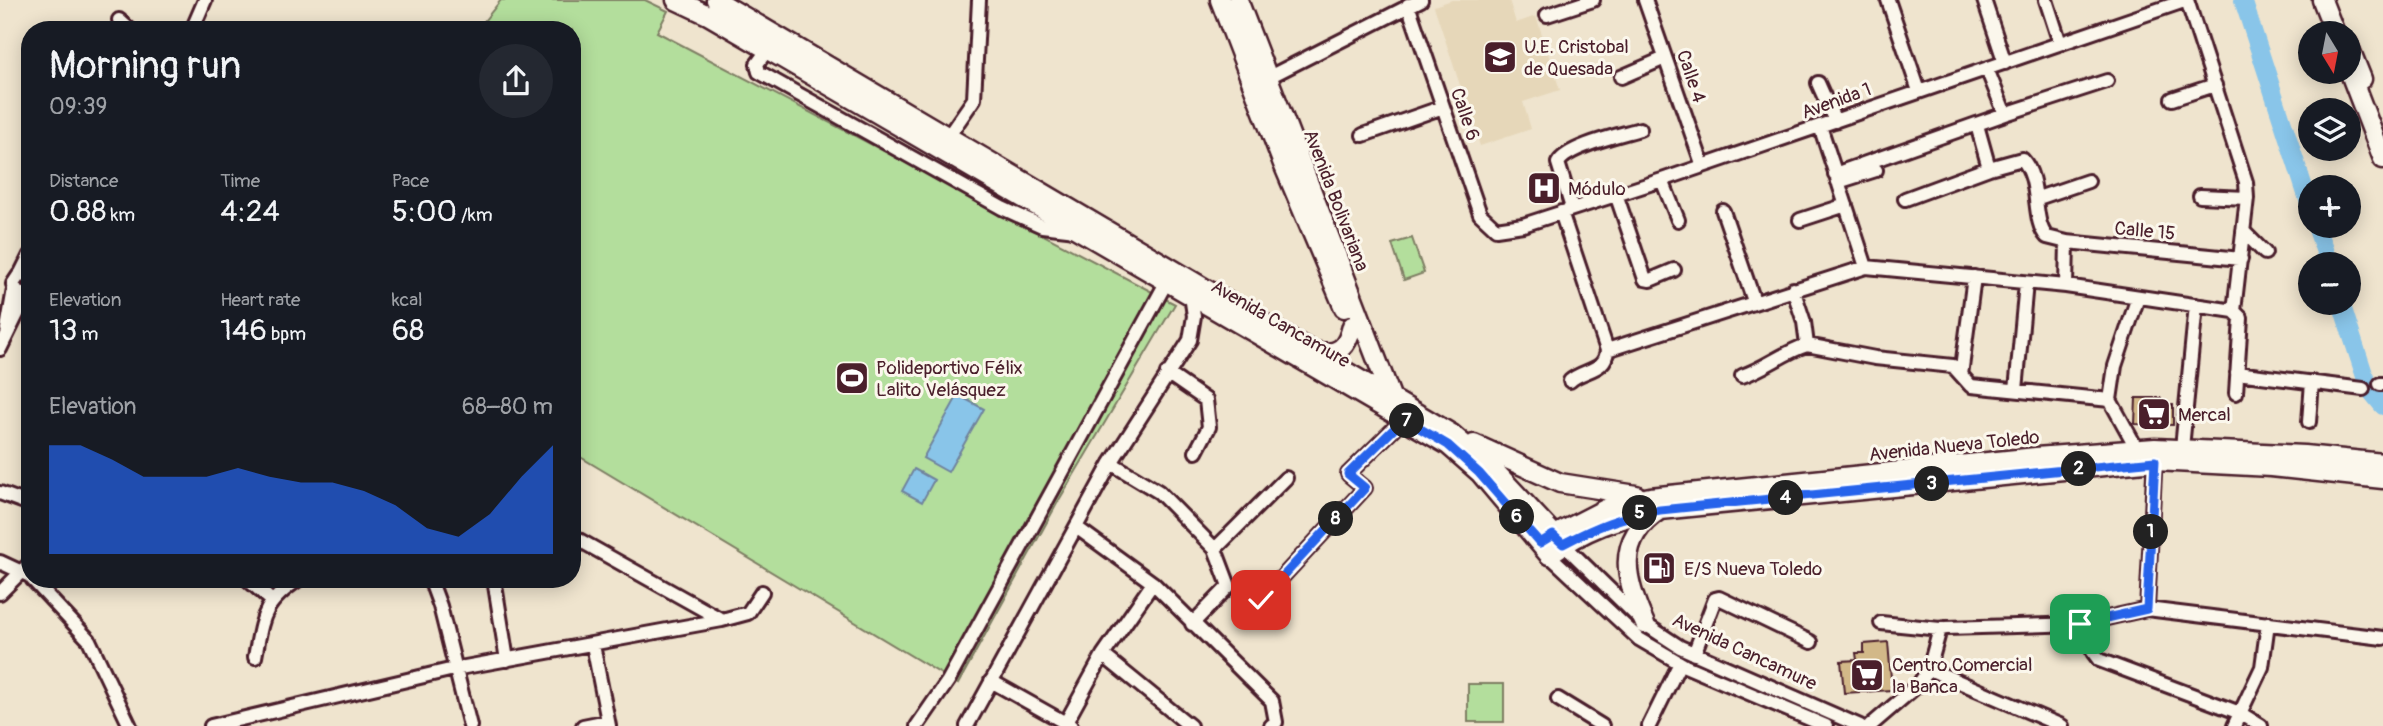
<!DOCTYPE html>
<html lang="en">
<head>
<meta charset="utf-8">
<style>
  :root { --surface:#171b24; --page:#242831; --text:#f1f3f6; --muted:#9ea1a6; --accent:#2563eb }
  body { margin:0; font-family:Pangolin,sans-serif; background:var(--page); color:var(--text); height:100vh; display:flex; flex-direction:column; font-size:26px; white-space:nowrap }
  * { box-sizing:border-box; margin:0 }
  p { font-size:23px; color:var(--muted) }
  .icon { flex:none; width:38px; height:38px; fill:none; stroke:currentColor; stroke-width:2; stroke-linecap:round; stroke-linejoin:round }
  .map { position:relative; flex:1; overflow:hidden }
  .details { position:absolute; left:21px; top:21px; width:560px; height:567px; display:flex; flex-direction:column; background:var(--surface); border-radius:28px; box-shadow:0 4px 18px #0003 }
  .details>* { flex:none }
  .needle { width:46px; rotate:170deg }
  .fabs { position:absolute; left:2298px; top:21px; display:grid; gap:14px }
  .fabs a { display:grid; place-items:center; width:63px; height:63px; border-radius:50%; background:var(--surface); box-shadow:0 4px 18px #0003; font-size:35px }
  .pin { position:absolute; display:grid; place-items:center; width:60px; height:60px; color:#fff; margin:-30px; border-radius:14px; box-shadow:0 4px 10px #0006 }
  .km { position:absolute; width:35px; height:35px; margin:-18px; border-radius:50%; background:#222; color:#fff; font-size:19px; line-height:35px; text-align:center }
  .round { display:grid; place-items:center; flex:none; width:74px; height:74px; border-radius:37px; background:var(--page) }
  .overview { display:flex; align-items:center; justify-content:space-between; height:119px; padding:0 28px }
  h1 { font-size:38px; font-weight:600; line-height:52px }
  .figures { display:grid; grid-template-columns:repeat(3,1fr); gap:10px; height:119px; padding:7px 28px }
  .figures div { display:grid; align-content:center }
  .figures b { font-size:30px; font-weight:600 }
  .figures small { font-size:19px; font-weight:400 }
  .figures p { font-size:19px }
  .chart { height:196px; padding:14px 28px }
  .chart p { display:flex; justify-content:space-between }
  .chart svg { width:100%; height:126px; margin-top:7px; fill:var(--accent); opacity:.7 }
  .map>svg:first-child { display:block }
  .built { fill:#e6d7b9 }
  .green { fill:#b3de9c; stroke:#7e7e64; stroke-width:2 }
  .water { fill:#89c5e9; stroke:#70839d; stroke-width:2 }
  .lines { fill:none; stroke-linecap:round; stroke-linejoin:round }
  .river { stroke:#89c5e9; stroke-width:18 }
  .building { fill:#d2b888; stroke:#4a1f2b; stroke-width:2 }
  .street-casing { stroke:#4a1f2b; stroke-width:18 }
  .secondary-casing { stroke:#4a1f2b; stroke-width:23 }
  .street { stroke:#fbf7ec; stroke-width:12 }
  .secondary { stroke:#fbf7ec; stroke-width:18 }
  .route-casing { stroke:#fff; stroke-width:14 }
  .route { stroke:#2563eb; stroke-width:9 }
  .labels { text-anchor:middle; stroke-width:6; stroke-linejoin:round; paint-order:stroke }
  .poi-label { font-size:19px; fill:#4a1f2b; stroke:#fbf7ec; text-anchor:start }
  .street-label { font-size:19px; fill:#4a1f2b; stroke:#fbf7ec }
</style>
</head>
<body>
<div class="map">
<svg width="2383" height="726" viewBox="0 0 2383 726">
  <rect width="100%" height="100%" fill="#efe4ce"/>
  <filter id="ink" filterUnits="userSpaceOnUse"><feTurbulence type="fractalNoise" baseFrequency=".0143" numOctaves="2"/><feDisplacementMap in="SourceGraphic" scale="14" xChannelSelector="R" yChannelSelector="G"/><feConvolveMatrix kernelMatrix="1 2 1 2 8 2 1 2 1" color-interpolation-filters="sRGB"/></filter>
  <g filter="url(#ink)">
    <path class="built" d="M 1452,0 L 1509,0 L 1516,23 L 1536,16 L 1560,90 L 1523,102 L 1531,129 L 1480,146 L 1434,6 Z"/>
    <path class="green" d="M 501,0 L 645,0 L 668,11 L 657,32 L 1175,304 L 1059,500 L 958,684 L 572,452 L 572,30 L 477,30 Z
      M 1412,238 L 1424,273 L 1404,280 L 1392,244 Z
      M 1468,684 L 1504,684 L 1504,722 L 1468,722 Z"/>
    <path class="water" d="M 958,395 L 984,409 L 948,472 L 923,458 Z
      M 914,469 L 934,480 L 922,502 L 902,491 Z"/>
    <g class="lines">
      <path class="river" d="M 2243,0 L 2310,206
        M 2316,226 L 2329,264
        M 2341,303 L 2369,389 L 2383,406"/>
    </g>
    <path class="building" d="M 1549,177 L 1555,193 L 1538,199 L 1533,183 Z
      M 2136,398 L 2161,398 L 2161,405 L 2173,405 L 2173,425 L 2135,424 Z
      M 1888,642 L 1892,690 L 1844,693 L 1841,661 L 1857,660 L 1856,653 L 1864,653 L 1864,644 Z"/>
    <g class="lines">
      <g class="street-casing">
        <path id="street" d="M 1645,0 L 1703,166
          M 1888,0 L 1919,91
          M 1984,0 L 2005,63
          M 2046,0 L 2060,43
          M 2187,0 L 2246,182 L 2247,198 L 2234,311
          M 1408,5 L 1480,214 L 1496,229 L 1523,225 L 1662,180 L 2187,0
          M 1547,15 L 1593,0
          M 119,20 L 130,30
          M 192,30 L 205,0
          M 771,45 L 757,64 L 759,72 L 1002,208 L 1042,226 L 1076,230
          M 1621,77 L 1665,58
          M 1264,82 L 1267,78 L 1421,0
          M 1818,83 L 1835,121
          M 2172,99 L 2215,85
          M 2005,114 L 2107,81
          M 1977,125 L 1989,168
          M 1820,126 L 1866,267
          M 1363,135 L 1443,107
          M 945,141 L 974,99 L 979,0
          M 1835,174 L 2005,114 L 1987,69
          M 1662,180 L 1678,220
          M 1838,182 L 1876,170
          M 1616,194 L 1645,279 L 1650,280 L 1674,270
          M 2200,196 L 2247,198
          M 2038,198 L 2088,181
          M 1905,199 L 1989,168 L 2022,159 C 2042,180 2031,220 2047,237 L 2067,242 L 2241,259
          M 1572,208 L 1558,163 C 1568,146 1620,135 1640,129
          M 1723,211 L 1754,301
          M 1561,212 L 1607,350 C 1606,372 1583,369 1570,381
          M 1800,220 L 1846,205
          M 2243,231 L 2265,253
          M 20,275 L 30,255
          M 30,276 L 19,275 L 13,284 L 19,294 L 30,292
          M 2066,286 L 2067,242
          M 1793,289 L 1804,322 L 1807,345 L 1875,358 L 1953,366 L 1971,386 L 2110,400
          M 7,329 L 14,289
          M 0,349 L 27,294
          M 1607,350 L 1866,267 L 2066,286 L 2234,311 L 2241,318 L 2236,393
          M 1167,373 L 1206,400 L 1209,427 L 1196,452
          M 2237,373 L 2363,389
          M 1961,375 L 1974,277
          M 1742,376 C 1766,368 1784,352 1807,345
          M 2380,384 L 2383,384
          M 2016,390 L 2026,283
          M 2309,422 L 2312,382
          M 2182,448 L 2196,305
          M 2137,449 L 2110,400 L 2115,366 L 2138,297
          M 1111,463 L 1159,492 L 1215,549 L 1229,586 L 1192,624
          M 0,493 L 30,504
          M 1076,527 L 1153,583 L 1272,701 L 1276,722 L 1271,726
          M 572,536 L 722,620
          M 1563,544 L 1645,624 L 1680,647 L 1860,726
          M 1215,549 L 1286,478
          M 1549,555 L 1639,639 L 1685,666 L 1826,726
          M 0,562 L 28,575
          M 32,579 L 89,640 L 130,726
          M 247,579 L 272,601
          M 430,579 L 440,606 L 470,726
          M 494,579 L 507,660
          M 0,593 L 30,563
          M 1261,600 L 1365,488 L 1348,474 L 1404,419
          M 2147,609 L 2155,455
          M 2091,622 L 2093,652 L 2099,660 L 2240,713 L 2261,726
          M 1881,623 L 1940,629
          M 593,645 L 609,726
          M 1694,654 L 1715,599 L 1719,598 L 1811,642
          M 1103,655 L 1190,726
          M 255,657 C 263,616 262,604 299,579
          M 1929,669 L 2062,726
          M 991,681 L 1071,726
          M 1558,699 L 1602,726
          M 211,726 L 454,669 L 722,620 L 748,613 L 762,592
          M 583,726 L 608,721
          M 917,726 L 948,681 L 1167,281
          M 967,726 L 1111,463 L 1190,340 L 1194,316 L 1191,295
          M 1064,726 L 1103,655 L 1153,583
          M 1649,726 L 1680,663
          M 1870,726 L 1919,684 L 1929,669 L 1940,629 L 1946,628 L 2080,624 L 2147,609 L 2383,638
          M 2234,726 L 2262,667 L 2268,623"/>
      </g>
      <g class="secondary-casing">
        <path id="secondary" d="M 676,0 L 708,15 L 1448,445 L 1480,473 L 1549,555 C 1583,530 1618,517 1660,510 L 2155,461 L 2271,467 L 2383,479
          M 716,0 L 1452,434 L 1492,468 L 1563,544
          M 1220,0 L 1283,164 L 1344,308
          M 1238,0 L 1392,399
          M 2322,0 L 2335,33
          M 2348,44 L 2362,79
          M 2348,68 L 2383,159
          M 1318,352 C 1340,355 1347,347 1352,326
          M 1474,444 L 1560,483 L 1636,495
          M 1545,540 L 1617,503 L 1650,497 L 2036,457 L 2155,448 L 2304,455 L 2383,463
          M 1645,624 C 1626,582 1613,540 1660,510"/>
      </g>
      <use href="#street" class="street"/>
      <use href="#secondary" class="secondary"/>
    </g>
  </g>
  <g class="lines" filter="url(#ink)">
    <g class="route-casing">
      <path id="route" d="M 1261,600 L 1365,488 L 1348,474 L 1404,419 L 1448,445 L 1479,473 L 1540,543 L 1553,535 L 1563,544 C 1597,526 1622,516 1660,510 L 2155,461 L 2147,609 L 2080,624"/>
    </g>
    <use href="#route" class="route"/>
  </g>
  <defs>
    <g id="school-square" transform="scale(1.75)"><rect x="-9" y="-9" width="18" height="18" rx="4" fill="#4a1f2b" stroke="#fbf7ec"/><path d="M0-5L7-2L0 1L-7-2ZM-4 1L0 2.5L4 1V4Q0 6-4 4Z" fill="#fff"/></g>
    <g id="hospital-square" transform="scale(1.75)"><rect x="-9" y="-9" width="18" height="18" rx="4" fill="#4a1f2b" stroke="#fbf7ec"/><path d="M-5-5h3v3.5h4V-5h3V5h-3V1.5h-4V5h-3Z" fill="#fff"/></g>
    <g id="stadium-square" transform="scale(1.75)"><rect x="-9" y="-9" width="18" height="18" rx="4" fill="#4a1f2b" stroke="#fbf7ec"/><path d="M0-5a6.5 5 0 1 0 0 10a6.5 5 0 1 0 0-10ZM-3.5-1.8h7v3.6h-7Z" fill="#fff"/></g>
    <g id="supermarket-square" transform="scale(1.75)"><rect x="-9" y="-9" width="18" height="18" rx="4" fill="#4a1f2b" stroke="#fbf7ec"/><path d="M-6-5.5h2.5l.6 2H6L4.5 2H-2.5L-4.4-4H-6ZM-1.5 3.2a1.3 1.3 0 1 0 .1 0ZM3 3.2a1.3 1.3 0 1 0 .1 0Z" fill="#fff"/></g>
    <g id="fuel-square" transform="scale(1.75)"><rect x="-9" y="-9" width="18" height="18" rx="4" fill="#4a1f2b" stroke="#fbf7ec"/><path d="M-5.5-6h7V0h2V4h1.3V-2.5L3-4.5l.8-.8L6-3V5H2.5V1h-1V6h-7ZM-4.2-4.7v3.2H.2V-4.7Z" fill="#fff"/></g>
  </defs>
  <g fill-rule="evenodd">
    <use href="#school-square" x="1500" y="57"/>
    <use href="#hospital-square" x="1544" y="188"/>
    <use href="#stadium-square" x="852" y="378"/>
    <use href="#supermarket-square" x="2154" y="414"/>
    <use href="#fuel-square" x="1659" y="568"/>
    <use href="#supermarket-square" x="1867" y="675"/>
  </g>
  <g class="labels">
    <g class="poi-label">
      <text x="1524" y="53">U.E. Cristobal<tspan x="1524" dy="22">de Quesada</tspan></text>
      <text x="1568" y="195">Módulo</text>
      <text x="876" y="374">Polideportivo Félix<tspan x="876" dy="22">Lalito Velásquez</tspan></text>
      <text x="2178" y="421">Mercal</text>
      <text x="1684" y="575">E/S Nueva Toledo</text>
      <text x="1892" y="671">Centro Comercial<tspan x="1892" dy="22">la Banca</tspan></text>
    </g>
    <g class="street-label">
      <text transform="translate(1692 76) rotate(71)" y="7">Calle 4</text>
      <text transform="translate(1836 100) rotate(-20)" y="7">Avenida 1</text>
      <text transform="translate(1466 114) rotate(71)" y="7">Calle 6</text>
      <text transform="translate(1337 200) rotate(69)" y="7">Avenida Bolivariana</text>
      <text transform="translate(2145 230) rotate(5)" y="7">Calle 15</text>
      <text transform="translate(1281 323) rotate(30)" y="7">Avenida Cancamure</text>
      <text transform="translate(1954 445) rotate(-6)" y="7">Avenida Nueva Toledo</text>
      <text transform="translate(1745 651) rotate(25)" y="7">Avenida Cancamure</text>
    </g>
  </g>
</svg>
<div class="fabs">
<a><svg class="needle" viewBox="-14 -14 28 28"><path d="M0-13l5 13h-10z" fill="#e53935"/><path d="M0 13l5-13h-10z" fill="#9ea1a6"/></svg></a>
<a><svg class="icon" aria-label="layers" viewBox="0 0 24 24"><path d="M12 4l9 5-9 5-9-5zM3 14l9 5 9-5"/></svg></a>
<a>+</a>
<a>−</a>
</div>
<div class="pin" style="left:2080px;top:624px;background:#1e9e55"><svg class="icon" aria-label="arrive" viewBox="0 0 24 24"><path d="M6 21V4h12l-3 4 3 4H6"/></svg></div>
<div class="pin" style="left:1261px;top:600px;background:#d93025"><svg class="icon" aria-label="check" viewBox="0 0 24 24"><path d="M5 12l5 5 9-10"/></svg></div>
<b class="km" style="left:2151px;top:532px">1</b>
<b class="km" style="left:2079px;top:469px">2</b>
<b class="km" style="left:1932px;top:484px">3</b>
<b class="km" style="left:1786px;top:498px">4</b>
<b class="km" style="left:1640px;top:513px">5</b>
<b class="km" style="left:1517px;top:517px">6</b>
<b class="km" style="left:1407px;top:421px">7</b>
<b class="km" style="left:1336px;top:519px">8</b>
<section class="details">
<div class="overview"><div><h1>Morning run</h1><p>09:39</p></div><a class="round"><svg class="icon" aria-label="share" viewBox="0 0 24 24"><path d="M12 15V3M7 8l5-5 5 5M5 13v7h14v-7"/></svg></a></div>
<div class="figures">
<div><p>Distance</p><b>0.88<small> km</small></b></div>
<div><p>Time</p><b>4:24</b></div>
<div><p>Pace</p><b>5:00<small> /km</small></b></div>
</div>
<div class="figures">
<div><p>Elevation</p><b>13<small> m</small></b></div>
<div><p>Heart rate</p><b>146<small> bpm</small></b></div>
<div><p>kcal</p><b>68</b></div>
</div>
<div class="chart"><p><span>Elevation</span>68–80 m</p>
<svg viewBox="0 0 160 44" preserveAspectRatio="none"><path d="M0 44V6L10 6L20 11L30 17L40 17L50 17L60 14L70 17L80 19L90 19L100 22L110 27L120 35L130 38L140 30L150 17L160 6V44z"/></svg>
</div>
</section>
</div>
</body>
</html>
